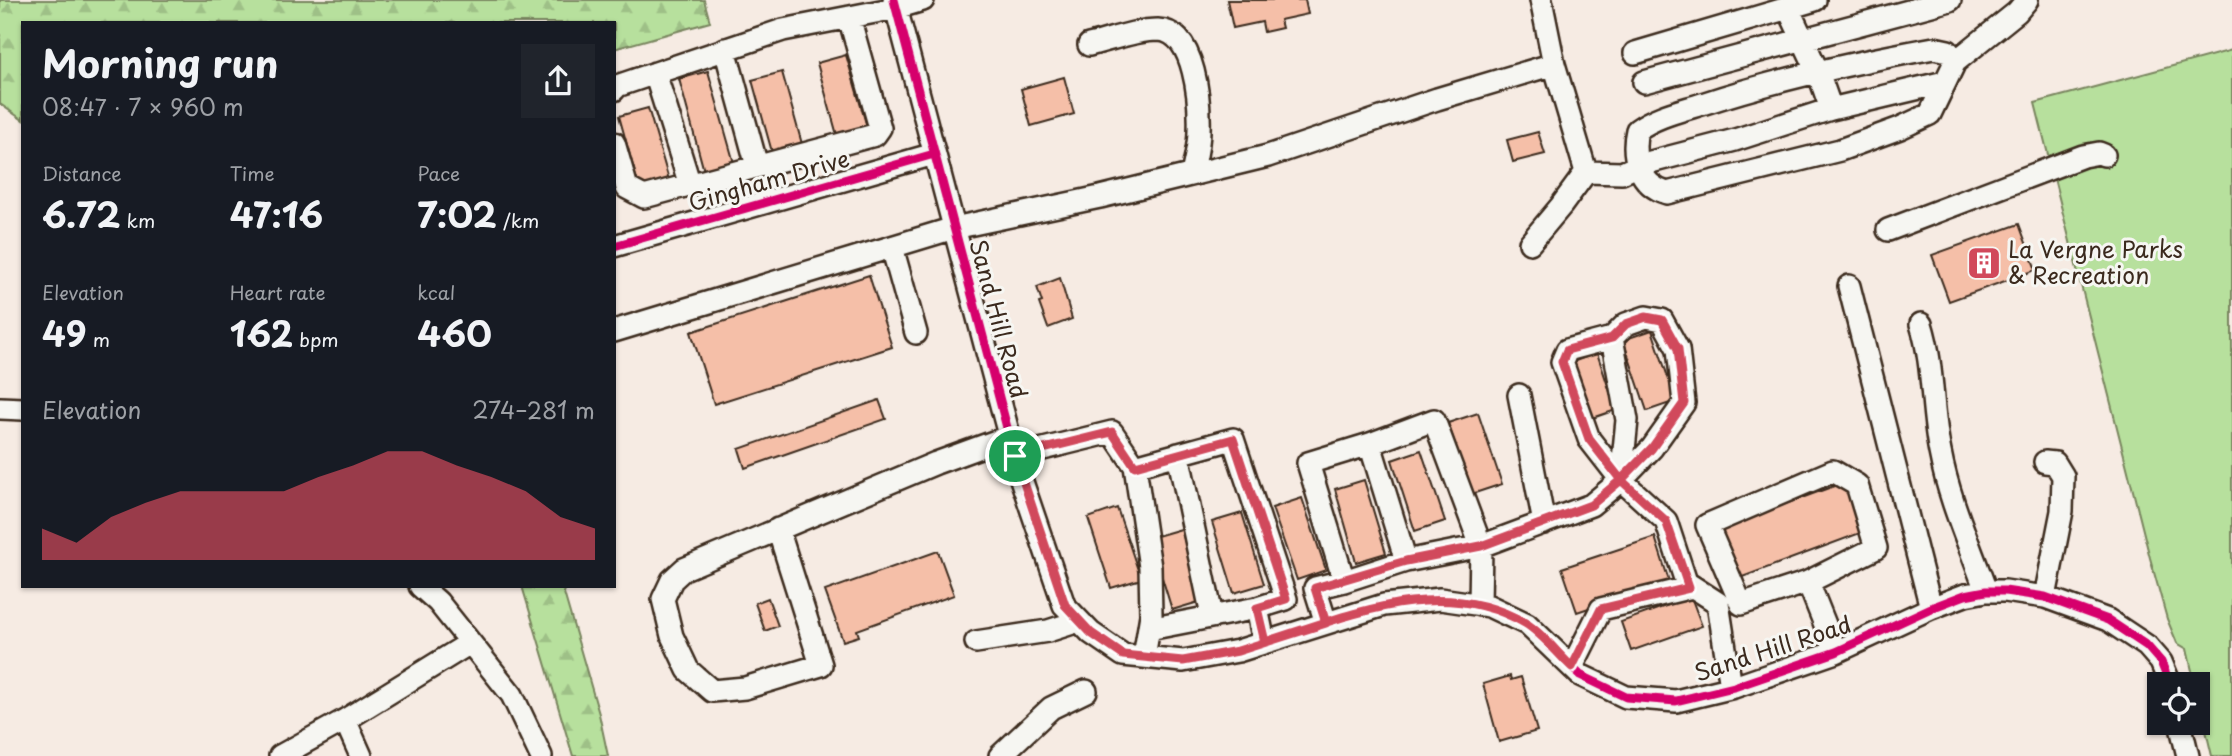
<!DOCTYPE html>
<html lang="en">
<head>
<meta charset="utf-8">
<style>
  :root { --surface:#171b24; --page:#20242c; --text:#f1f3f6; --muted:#9ea1a6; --accent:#d1495b }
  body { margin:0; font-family:"Playpen Sans",sans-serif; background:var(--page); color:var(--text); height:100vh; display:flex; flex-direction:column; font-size:26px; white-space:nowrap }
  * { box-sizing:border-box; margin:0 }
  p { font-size:23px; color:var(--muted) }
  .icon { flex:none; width:38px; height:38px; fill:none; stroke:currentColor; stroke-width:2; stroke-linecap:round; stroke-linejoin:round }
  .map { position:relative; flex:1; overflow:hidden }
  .panel { position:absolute; left:21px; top:21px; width:595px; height:567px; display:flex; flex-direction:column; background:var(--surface); border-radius:0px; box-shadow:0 2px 5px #0004 }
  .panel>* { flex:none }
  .controls { position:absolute; left:2147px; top:672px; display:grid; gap:14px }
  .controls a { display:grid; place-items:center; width:63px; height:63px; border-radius:0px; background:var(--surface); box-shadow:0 2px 5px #0004; font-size:35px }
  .pin { position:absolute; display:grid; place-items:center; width:60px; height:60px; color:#fff; margin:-30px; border:4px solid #fff; border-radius:50%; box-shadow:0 2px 7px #0007 }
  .round { display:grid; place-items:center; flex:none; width:74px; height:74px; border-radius:0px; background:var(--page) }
  .head { display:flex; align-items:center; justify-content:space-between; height:119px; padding:0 21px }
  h1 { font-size:38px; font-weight:700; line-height:52px }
  .metrics { display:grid; grid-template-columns:repeat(3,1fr); gap:10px; height:119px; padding:7px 21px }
  .metrics div { display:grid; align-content:center }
  .metrics b { font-size:35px; font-weight:700 }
  .metrics small { font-size:19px; font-weight:400 }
  .metrics p { font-size:19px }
  .chart { height:196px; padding:14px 21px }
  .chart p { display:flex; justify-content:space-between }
  .chart svg { width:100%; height:126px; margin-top:7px; fill:var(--accent); opacity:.7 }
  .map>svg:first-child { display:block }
  .green { fill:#b7e09d; stroke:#79855e; stroke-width:2 }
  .forest { fill:url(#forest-firs); stroke:#79855e; stroke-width:2 }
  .building { fill:#f5bfa8; stroke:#3b2a1e; stroke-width:2 }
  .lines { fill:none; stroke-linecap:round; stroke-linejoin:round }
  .minor-casing { stroke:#3b2a1e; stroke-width:26 }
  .minor { stroke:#f6f6f2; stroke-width:21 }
  .cycleway-casing { stroke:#f6f6f2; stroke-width:13 }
  .cycleway { stroke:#d6006c; stroke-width:9 }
  .route-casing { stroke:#fff; stroke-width:14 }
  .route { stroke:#d1495b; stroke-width:9 }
  .labels { text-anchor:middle; stroke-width:6; stroke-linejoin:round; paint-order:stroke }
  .street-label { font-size:23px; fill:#3b2a1e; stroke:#f6f6f2 }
  .poi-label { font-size:23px; fill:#3b2a1e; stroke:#f6f6f2; text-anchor:start }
</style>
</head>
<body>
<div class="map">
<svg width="2232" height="756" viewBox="0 0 2232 756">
  <defs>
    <pattern id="forest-firs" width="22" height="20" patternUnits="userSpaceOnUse" patternTransform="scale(1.75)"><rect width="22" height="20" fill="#b7e09d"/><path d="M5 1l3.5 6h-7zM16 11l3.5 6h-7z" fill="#9ec087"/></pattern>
  </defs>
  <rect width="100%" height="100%" fill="#f6ebe3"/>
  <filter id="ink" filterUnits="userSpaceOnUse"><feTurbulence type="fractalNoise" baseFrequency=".0143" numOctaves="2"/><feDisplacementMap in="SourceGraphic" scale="14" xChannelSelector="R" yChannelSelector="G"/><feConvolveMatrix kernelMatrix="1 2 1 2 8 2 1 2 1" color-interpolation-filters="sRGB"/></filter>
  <g filter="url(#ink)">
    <path class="green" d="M 2232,50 L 2232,756 L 2212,756 L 2198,697 L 2198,684 L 2195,684 L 2187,649 L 2177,643 L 2167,619 L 2150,558 L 2035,103 Z"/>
    <path class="forest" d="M 0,0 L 704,0 L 710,22 L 614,49 L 614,23 L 23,23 L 23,120 L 0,104 Z
      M 522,586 L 562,586 L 599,714 L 608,756 L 573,756 Z"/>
    <path class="building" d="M 1227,0 L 1305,0 L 1308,14 L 1280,20 L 1282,28 L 1264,32 L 1262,22 L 1233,28 Z
      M 846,55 L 867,127 L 837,135 L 817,63 Z
      M 708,71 L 734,163 L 704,171 L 679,79 Z
      M 782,72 L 802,144 L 772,152 L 752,80 Z
      M 1064,77 L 1074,114 L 1031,126 L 1021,89 Z
      M 648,108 L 669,180 L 639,188 L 619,116 Z
      M 1538,132 L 1545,154 L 1513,162 L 1507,140 Z
      M 2019,224 L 2036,270 L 1949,301 L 1932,255 Z
      M 869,275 L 892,347 L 714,404 L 691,332 Z
      M 1060,278 L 1072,319 L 1048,328 L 1039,303 L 1042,302 L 1037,287 Z
      M 1652,330 L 1676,401 L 1647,411 L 1623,340 Z
      M 1597,353 L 1616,410 L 1587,420 L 1567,364 Z
      M 879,400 L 886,419 L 745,468 L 739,449 Z
      M 1478,413 L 1502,484 L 1472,494 L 1448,423 Z
      M 1421,450 L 1445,521 L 1415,531 L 1392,460 Z
      M 1364,480 L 1386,553 L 1356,562 L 1335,489 Z
      M 1845,482 L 1863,532 L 1737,579 L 1718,529 Z
      M 1302,498 L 1326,570 L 1297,580 L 1272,508 Z
      M 1117,508 L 1141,579 L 1111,588 L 1088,518 Z
      M 1242,513 L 1264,584 L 1234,593 L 1212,522 Z
      M 1181,529 L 1202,601 L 1172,610 L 1150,538 Z
      M 1655,537 L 1669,581 L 1577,612 L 1562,568 Z
      M 938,551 L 954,595 L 857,630 L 859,636 L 843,641 L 825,591 Z
      M 1691,597 L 1702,626 L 1631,651 L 1621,622 Z
      M 768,598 L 778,626 L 765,631 L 755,603 Z
      M 1510,676 L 1511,680 L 1521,677 L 1537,731 L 1499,742 L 1483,684 Z"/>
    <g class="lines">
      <g class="minor-casing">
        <path id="minor" d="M 894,0 L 1019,473 L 1064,605 L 1091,633 L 1123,655 L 1183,661 L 1238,651 L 1384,605 L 1440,599 L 1489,606 L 1527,624 L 1580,675 L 1626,697 L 1676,701 L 1734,687 L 1836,652 L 1931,608 L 1965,595 L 1986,591 L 2005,591 L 2045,597 L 2108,620 L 2147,646 L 2161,662 L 2170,684
          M 1788,8 L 1818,72 L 1831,109
          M 1089,45 C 1110,40 1135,30 1158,30 C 1196,31 1200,104 1199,131 C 1199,146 1195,160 1192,174
          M 725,49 L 757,166
          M 1635,53 L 1815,0
          M 1955,62 L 1948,51 L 1934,48 C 1856,62 1778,79 1702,104 C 1680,111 1656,116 1637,130 C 1631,156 1639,185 1667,193 L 1840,150 L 1900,128 L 1930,114 L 1955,62 L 2017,12 L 2027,0
          M 655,73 L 690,185
          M 1644,82 L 1950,0
          M 614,90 L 617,86 L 783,30 L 896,8 L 923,0
          M 614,143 L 627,188 L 644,197 L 875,135 L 880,128 L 849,17
          M 1586,172 L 1622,173 L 1639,165 L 1735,140 L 1831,109 L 1945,82
          M 1888,230 L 2083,156 L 2099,153 L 2104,155
          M 1530,243 L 1561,206 L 1586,172 L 1554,64
          M 614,246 L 934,154
          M 892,247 L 916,333
          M 1849,286 L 1931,608
          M 1646,317 L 1662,320 L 1678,349 L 1684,403 L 1652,448 L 1621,480 L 1627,420 L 1612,338 L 1626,324 Z
          M 1921,324 C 1934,365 1931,409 1940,452 C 1949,500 1970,546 1986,591
          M 614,331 L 954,228 L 1100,197 L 1268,156 L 1437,99 L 1554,64 L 1541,0
          M 1612,338 L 1567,350 L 1562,362 L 1589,439 L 1621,480
          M 1519,395 L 1544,523
          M 0,408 L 23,409
          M 1370,444 L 1434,420 L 1481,546 L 1480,605
          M 1178,454 L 1212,616
          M 1015,456 L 1112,432 L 1135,466 L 1233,439 L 1286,599 L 1257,608 L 1264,642
          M 2045,462 L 2055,463 L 2063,476 L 2062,511 L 2045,597
          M 1135,466 L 1150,567 L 1151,615 L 1144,657
          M 778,529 L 821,665 L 745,688 L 712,691 L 688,670 L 672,636 L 663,599 L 672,580 L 684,569 L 936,463 L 1010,436
          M 1406,561 L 1481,546 L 1591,505 L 1621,480 L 1666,521 L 1688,588 L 1601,609 L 1572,667
          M 1808,582 L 1876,548 L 1857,485 L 1833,471 L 1707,525 L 1741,604 L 1808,582 L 1836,652
          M 1687,583 L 1718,603 L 1731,687
          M 420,586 L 438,602 L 512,695 L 541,756
          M 1326,623 L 1315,588 L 1344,581 L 1308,463 L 1370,444 L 1406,561 L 1344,581
          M 1149,629 L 1257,608
          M 976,642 L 1048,631 L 1079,621
          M 345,720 L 361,756
          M 2180,723 L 2188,756
          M 280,756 L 345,720 L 470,643
          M 1000,756 L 1051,708 L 1086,691"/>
      </g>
      <use href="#minor" class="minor"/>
      <g class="cycleway-casing">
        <path id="cycleway" d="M 894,0 L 1019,473 L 1064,605 L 1091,633 L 1123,655 L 1183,661 L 1238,651 L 1384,605 L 1440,599 L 1489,606 L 1527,624 L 1580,675 L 1626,697 L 1676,701 L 1734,687 L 1836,652 L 1931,608 L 1965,595 L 1986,591 L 2005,591 L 2045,597 L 2108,620 L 2147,646 L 2161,662 L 2170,684
          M 614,246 L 934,154"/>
      </g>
      <use href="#cycleway" class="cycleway"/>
    </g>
  </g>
  <g class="lines" filter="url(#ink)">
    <g class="route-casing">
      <path id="route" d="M 1015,456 L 1112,432 L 1135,466 L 1233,439 L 1286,599 L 1257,608 L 1265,642 C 1348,616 1441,574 1525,623 C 1542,633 1557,653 1572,667 L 1601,609 L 1689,588 L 1666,521 L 1621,480 L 1652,448 L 1684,403 L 1678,349 L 1662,320 L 1646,317 L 1626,324 L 1612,338 L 1567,350 L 1562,362 L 1589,439 L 1621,480 L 1591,505 L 1481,546 L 1406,561 L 1315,588 L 1326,623 L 1238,651 L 1183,661 L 1123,655 L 1091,633 L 1065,605 L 1015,456"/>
    </g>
    <use href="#route" class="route"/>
  </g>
  <defs>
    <g id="building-square" transform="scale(1.75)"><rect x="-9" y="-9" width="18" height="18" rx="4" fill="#d1495b" stroke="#f6f6f2"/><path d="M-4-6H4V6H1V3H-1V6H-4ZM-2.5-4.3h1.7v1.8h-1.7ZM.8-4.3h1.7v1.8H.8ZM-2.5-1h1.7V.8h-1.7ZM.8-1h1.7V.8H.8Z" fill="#fff"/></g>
  </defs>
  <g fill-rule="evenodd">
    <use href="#building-square" x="1984" y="263"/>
  </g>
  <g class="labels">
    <g class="street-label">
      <text transform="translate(769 181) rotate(-16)" y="8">Gingham Drive</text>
      <text transform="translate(998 319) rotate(75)" y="8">Sand Hill Road</text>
      <text transform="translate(1773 649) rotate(-18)" y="8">Sand Hill Road</text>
    </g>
    <g class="poi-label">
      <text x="2008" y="258">La Vergne Parks<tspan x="2008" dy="26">&amp; Recreation</tspan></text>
    </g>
  </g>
</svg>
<div class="controls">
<a><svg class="icon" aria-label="locate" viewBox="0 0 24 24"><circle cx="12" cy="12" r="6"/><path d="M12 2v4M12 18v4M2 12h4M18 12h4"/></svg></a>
</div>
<div class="pin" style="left:1015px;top:456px;background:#1e9e55"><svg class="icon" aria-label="arrive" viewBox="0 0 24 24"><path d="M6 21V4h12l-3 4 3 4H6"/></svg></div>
<section class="panel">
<div class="head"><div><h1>Morning run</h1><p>08:47 · 7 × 960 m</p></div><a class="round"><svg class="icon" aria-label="share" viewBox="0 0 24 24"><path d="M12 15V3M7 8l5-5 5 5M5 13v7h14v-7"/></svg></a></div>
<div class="metrics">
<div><p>Distance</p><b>6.72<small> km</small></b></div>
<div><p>Time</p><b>47:16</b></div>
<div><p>Pace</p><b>7:02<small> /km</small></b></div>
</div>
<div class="metrics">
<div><p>Elevation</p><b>49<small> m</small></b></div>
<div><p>Heart rate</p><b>162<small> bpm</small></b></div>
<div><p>kcal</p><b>460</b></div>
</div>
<div class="chart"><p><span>Elevation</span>274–281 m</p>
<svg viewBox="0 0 160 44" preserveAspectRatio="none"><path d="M0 44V33L10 38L20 29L30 24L40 20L50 20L60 20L70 20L80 15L90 11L100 6L110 6L120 11L130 15L140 20L150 29L160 33V44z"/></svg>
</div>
</section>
</div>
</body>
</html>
